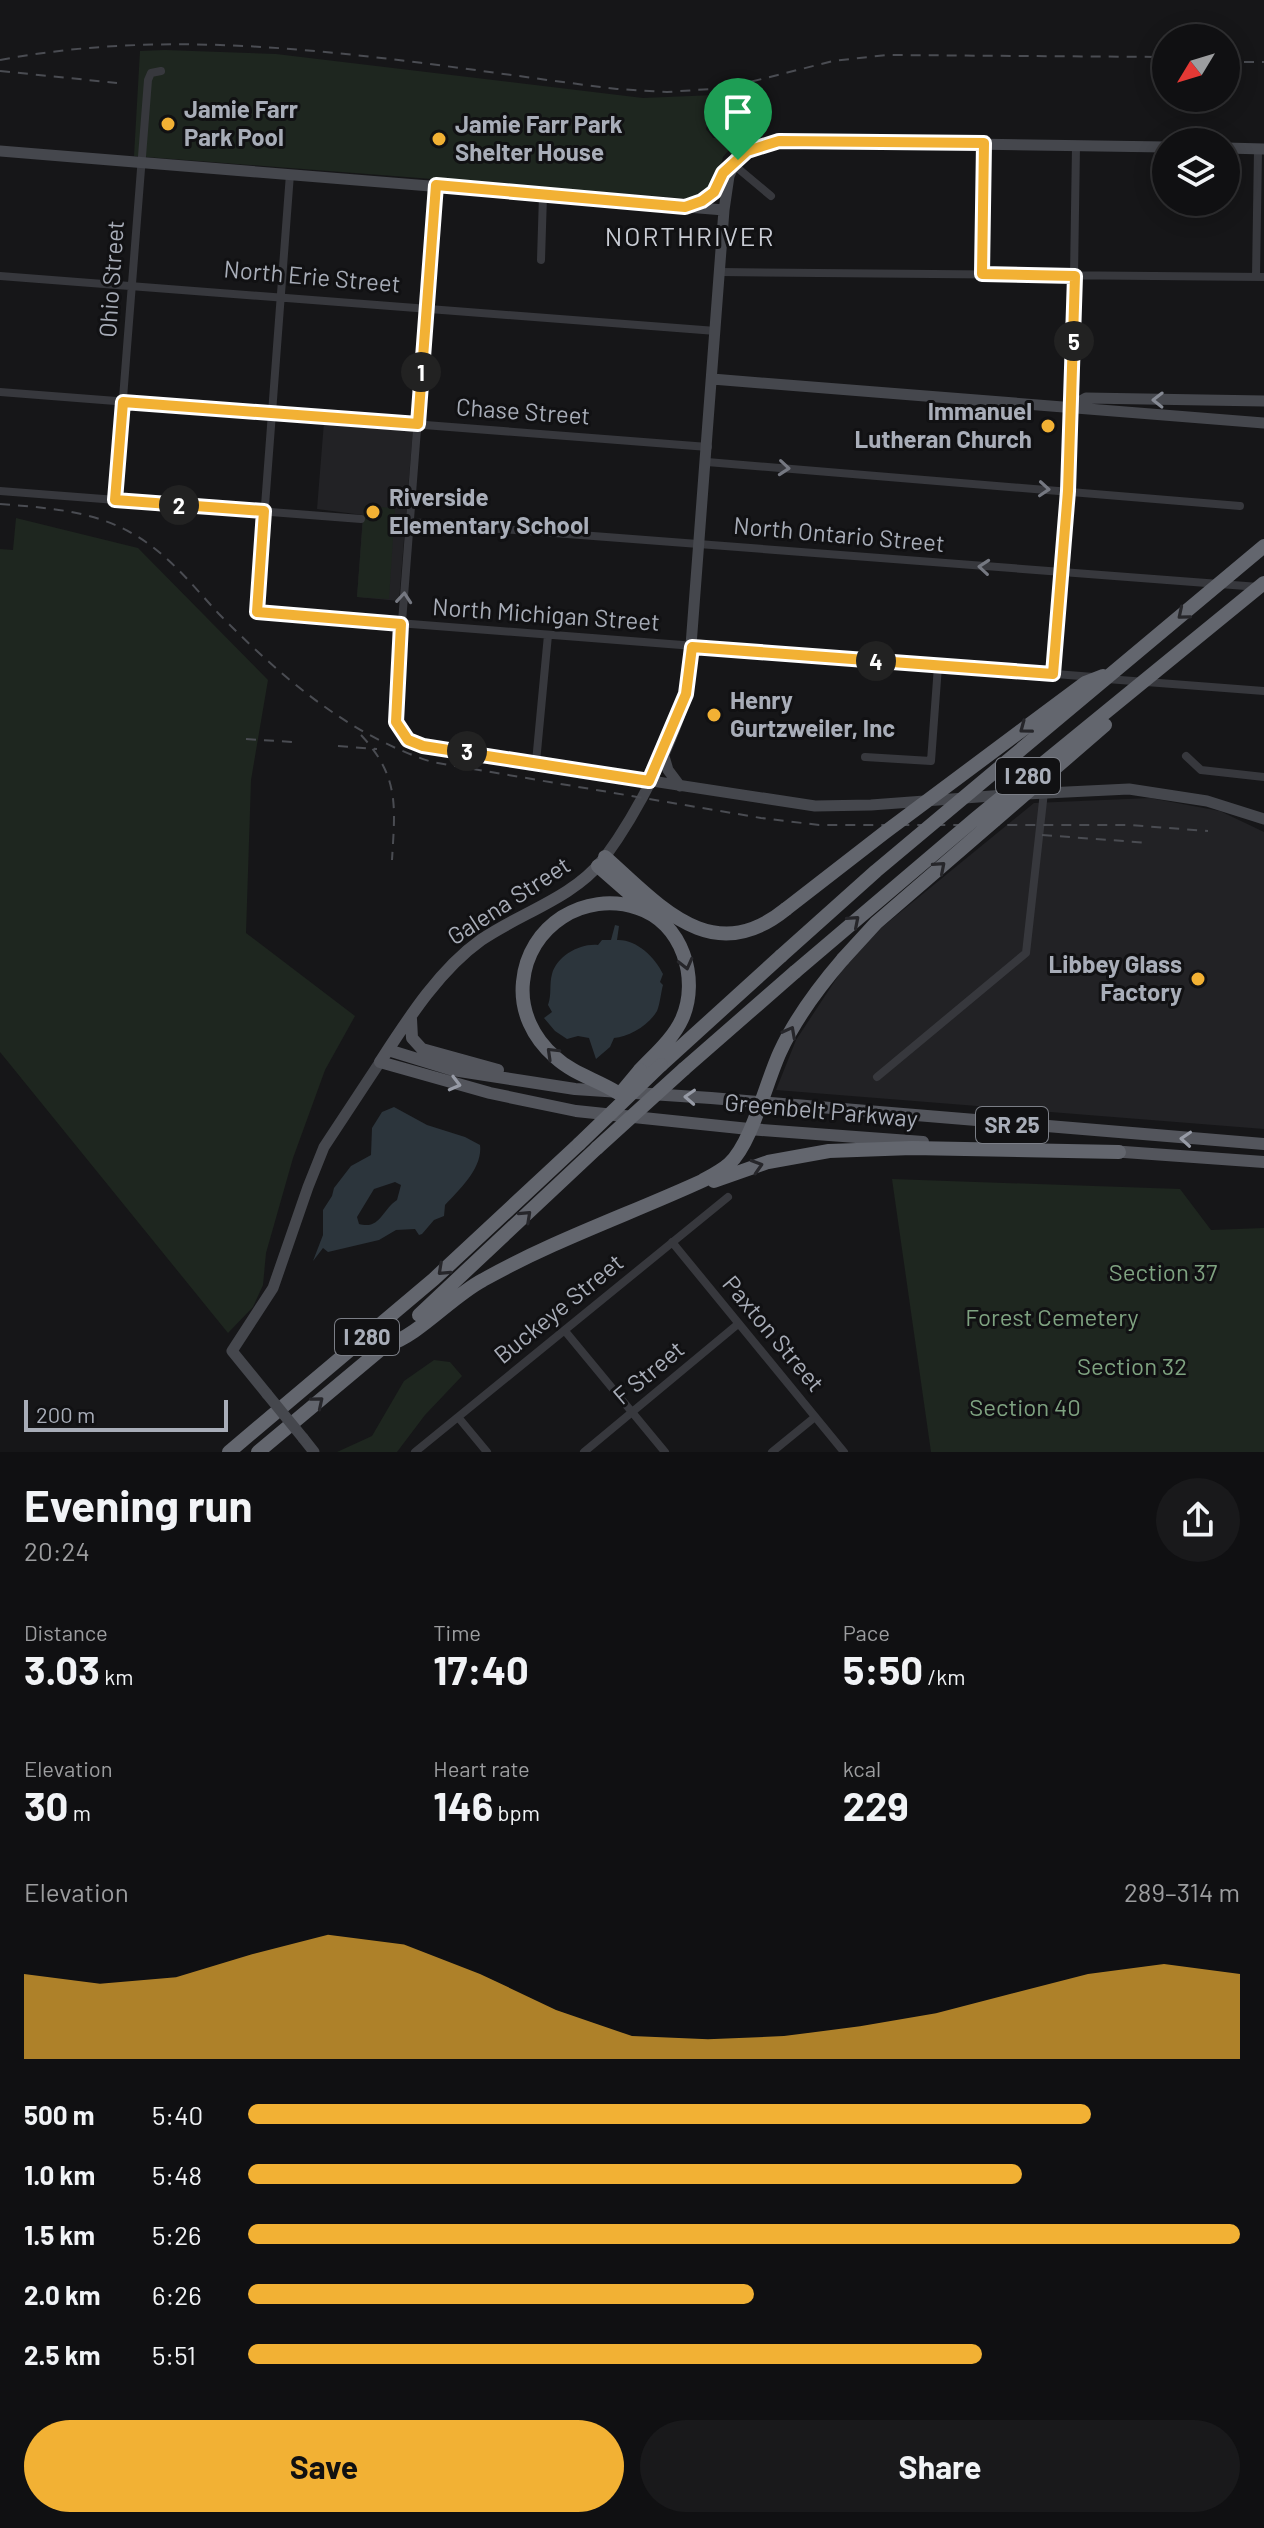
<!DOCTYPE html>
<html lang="en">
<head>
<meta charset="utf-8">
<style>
  :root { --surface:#101012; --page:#19191b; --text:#f1f3f6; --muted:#9c9d9f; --line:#303032; --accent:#f2b134 }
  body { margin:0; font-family:Barlow,sans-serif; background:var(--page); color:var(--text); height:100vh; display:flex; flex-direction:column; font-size:30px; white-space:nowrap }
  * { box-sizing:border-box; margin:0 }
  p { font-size:26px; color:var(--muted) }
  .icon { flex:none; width:44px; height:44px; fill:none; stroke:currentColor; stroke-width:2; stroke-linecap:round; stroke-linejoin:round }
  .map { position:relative; height:1452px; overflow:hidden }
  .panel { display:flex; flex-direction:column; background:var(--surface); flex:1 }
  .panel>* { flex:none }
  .needle { width:52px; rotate:232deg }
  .buttons { position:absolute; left:1152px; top:24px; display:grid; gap:16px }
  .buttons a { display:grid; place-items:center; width:88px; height:88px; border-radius:50%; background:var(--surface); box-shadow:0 4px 20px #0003,0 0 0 2px var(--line); font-size:40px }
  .scale { position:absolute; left:24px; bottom:20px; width:204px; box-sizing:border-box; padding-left:8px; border:4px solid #a8adb8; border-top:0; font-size:22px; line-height:28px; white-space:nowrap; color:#a8adb8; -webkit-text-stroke:6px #111113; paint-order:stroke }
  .pin { position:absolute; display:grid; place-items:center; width:68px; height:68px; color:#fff; margin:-82px -34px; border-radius:50% 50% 50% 0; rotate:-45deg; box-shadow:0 0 8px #0007 }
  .pin .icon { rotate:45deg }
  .km { position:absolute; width:40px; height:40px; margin:-20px; border-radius:50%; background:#222; color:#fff; font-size:22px; line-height:40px; text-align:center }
  .round { display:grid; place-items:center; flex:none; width:84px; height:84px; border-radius:42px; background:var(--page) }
  .overview { display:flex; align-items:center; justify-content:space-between; height:136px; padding:0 24px }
  h1 { font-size:44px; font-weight:700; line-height:60px }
  .stats { display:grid; grid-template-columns:repeat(3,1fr); gap:12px; height:136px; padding:8px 24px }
  .stats div { display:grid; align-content:center }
  .stats b { font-size:40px; font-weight:700 }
  .stats small { font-size:22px; font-weight:400 }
  .stats p { font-size:22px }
  .chart { height:224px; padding:16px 24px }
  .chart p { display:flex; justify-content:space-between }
  .chart svg { width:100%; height:144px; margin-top:8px; fill:var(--accent); opacity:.7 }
  .button { display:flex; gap:16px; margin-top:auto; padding:16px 24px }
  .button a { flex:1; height:92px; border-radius:48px; background:var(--accent); color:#111; font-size:32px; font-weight:700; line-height:92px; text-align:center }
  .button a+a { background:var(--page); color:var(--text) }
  ul { padding:0 24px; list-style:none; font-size:26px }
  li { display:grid; grid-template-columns:128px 96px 1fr; align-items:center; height:60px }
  li i { height:20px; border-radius:10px; background:var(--accent) }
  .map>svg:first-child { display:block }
  .built { fill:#222225 }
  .green { fill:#1e261f }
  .water { fill:#2c353c; fill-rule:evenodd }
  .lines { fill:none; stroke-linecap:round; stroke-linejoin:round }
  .street { stroke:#37383d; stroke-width:8 }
  .secondary { stroke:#45474d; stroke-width:11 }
  .primary { stroke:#53555c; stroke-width:12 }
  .highway { stroke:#63666e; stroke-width:14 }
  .rail { stroke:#4a4c52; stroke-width:2; stroke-dasharray:10 8; stroke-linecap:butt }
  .secondary-bridge { stroke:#45474d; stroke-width:11 }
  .highway-bridge { stroke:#63666e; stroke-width:14 }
  .oneway { stroke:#858993 }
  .oneway2 { stroke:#757881 }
  .oneway3 { stroke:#26262a }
  .oneway4 { stroke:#979ba6 }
  .route-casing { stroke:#fff; stroke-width:16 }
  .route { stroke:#f2b134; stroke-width:10 }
  .poi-dot { fill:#f2b134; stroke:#111113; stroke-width:3 }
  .labels { text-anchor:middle; stroke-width:6; stroke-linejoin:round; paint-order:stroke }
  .shield { fill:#111113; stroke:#7b7e86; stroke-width:2 }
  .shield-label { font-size:22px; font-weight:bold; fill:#a8adb8 }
  .poi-label { font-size:24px; font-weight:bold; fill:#a8adb8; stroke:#111113; text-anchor:start }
  .street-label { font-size:24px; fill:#a8adb8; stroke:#111113 }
  .park-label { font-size:24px; fill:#7fa381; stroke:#111113 }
  .neighbourhood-label { font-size:26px; letter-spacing:2px; fill:#c9ccd4; stroke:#111113 }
</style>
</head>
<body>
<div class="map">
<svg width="1264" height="1452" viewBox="0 0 1264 1452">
  <rect width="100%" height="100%" fill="#161618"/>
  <path class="built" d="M 324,422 L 413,429 L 399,601 L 357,597 L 363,515 L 317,509 Z
    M 1150,798 L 1220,811 L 1264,832 L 1264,1129 L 776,1090 L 796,1040 L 844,967 L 881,928 L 1034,803 Z"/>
  <path class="green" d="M 165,50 L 276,54 L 643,98 L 715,95 L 706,129 L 713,138 L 719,138 L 729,132 L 735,143 L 723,157 L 716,185 L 692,199 L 134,156 L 140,51 Z
    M 364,506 L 395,508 L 389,599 L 357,597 Z
    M 16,518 L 138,548 L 268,680 L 251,780 L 246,933 L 355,1016 L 325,1070 L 293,1158 L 266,1253 L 263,1285 L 253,1307 L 228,1333 L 0,1052 L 0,549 L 13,550 Z
    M 892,1179 L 1180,1189 L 1211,1230 L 1264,1228 L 1264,1452 L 931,1452 Z
    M 434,1360 L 450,1362 L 462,1376 L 425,1415 L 397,1452 L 337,1452 L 372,1436 L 404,1381 Z"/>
  <path class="water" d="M 615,925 L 619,926 L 617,940 C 636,939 655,957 663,974 L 660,982 L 663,985 C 661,992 660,1004 657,1011 C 649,1025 629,1037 614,1038 L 610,1047 L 596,1059 L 589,1038 L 578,1036 L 567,1039 L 555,1031 L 544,1018 L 552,1012 L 548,1005 C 552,994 549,985 552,974 C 557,956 580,943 598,945 L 602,940 L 611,940 Z
    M 394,1107 L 427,1125 L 465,1137 L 480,1145 C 483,1168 459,1190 445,1205 L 444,1216 L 434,1220 L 422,1234 L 419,1235 L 415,1229 L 396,1230 L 379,1240 L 328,1252 L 323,1248 L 313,1261 L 323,1235 L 323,1210 L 332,1196 L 334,1188 L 351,1166 L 371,1155 L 372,1128 L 382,1112 ZM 395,1182 L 401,1185 L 397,1200 C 382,1210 380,1230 359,1224 L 357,1217 L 374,1189 Z"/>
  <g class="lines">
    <path class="street" d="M 734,165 L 771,196
      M 290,174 L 257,612 L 1094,677
      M 541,260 L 543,195
      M 720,272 L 1264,277
      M 982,274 L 984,143
      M 0,276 L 716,331
      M 1256,277 L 1258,149
      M 0,392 L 708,447
      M 707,462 L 1240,506
      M 0,491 L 361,519
      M 115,500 L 148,80 L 151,73 L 161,71
      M 410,522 L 1259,587
      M 1053,674 L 1072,406 L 1076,146
      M 1107,679 L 1264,691
      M 400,730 L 395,712 L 436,185
      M 1186,756 L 1201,770 L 1264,777
      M 865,757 L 931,761 L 938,666
      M 536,762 L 548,635
      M 877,1077 L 1026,953 L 1044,792
      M 672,1242 L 844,1452
      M 565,1331 L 665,1452
      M 458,1417 L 487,1452
      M 415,1452 L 728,1197
      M 584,1452 L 738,1324
      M 772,1452 L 815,1417"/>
    <path class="secondary" d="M 1226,148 L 1264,149
      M 0,151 L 724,210
      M 690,206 L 714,192 L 723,173 L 747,151 L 779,141 L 1166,147
      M 712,379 L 1264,423
      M 1072,406 L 1086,398 L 1264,401
      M 400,730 L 408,740 L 423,746 L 815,806 L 871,805 L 1005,795
      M 663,753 L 668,770 L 680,786
      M 1026,794 L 1129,789 L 1207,801 L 1264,819
      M 605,857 C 636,815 678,736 688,685 L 724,210 L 729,176 L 734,165
      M 267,1394 L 232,1351 L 273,1288 L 308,1187 L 324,1147 L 380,1062
      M 303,1438 L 314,1452"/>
    <path class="primary" d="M 603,860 C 571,899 522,912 481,940 C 439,970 408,1019 380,1062 L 490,1093 L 576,1111 L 749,1129 L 923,1142
      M 411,1019 L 412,1038 L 422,1049 L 498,1070
      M 388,1050 L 453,1070 L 575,1089 L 711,1098 L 1264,1144
      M 1110,1151 L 1264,1162"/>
    <path class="highway" d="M 605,857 C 660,906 712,969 786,909
      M 598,866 L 646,908
      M 661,1065 L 781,956
      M 684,1069 L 795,972
      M 618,1093 C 598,1080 573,1074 555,1057 C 533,1038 520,1011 523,982 C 528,926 584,890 638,908 C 682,922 700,979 682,1019 C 673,1039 654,1055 640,1070
      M 714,1181 L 768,1162 L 829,1151 L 912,1148 L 1119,1152
      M 419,1315 L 597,1148
      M 387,1345 C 418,1336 451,1297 483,1280 C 552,1241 630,1214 702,1181 C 711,1176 721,1171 729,1164 C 752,1143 766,1082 780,1052 C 796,1017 818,988 843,959
      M 229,1452 L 434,1279 L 579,1144
      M 258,1452 L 392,1340"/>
    <path class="rail" d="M 0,60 C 205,21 413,64 617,89 L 667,92 L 711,89 L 746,83 L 833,61 L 887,55 L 1166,57
      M 1226,62 L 1264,62
      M 0,71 L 117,83
      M 0,504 C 47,508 93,510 135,535 C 169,555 193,586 219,614 C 280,676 348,735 432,762 L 761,818 L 819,825 L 1130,825 L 1208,831
      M 361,735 C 400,777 395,807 392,860
      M 246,739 L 293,742
      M 338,746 L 377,749
      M 1042,835 L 1149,843"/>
    <path class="secondary-bridge" d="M 267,1394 L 303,1438"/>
    <path class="highway-bridge" d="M 786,909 L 884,833 L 1085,683 L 1103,676
      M 781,956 L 876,871 L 1264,546
      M 843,959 L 876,923 L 1105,725
      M 795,972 L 975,819 L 1264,583
      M 620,1094 L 640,1070
      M 579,1144 L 661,1065
      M 597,1148 L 684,1069"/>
  </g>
  <defs><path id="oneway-chevron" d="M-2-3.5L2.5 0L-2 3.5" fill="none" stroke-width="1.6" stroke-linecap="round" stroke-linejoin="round" transform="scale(2)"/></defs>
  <use class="oneway" href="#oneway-chevron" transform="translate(1158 400) rotate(-179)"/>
  <g class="oneway2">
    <use href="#oneway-chevron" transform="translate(784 468) rotate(5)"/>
    <use href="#oneway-chevron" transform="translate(1044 489) rotate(4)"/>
    <use href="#oneway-chevron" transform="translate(984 567) rotate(-175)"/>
    <use href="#oneway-chevron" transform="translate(404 598) rotate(-85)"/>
  </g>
  <g class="oneway3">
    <use href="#oneway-chevron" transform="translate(1183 614) rotate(140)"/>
    <use href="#oneway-chevron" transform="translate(1025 728) rotate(143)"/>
    <use href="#oneway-chevron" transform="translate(940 867) rotate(-41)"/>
    <use href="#oneway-chevron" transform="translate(854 921) rotate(-41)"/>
    <use href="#oneway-chevron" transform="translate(686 964) rotate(76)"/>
    <use href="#oneway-chevron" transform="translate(790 1032) rotate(-62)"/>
    <use href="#oneway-chevron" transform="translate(552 1053) rotate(-136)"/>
    <use href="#oneway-chevron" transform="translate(757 1166) rotate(-17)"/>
    <use href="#oneway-chevron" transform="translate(526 1216) rotate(-43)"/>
    <use href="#oneway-chevron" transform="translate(443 1270) rotate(137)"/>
    <use href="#oneway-chevron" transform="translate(318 1402) rotate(-40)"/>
  </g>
  <g class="oneway4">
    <use href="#oneway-chevron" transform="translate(455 1084) rotate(15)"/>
    <use href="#oneway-chevron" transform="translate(690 1097) rotate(-177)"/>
    <use href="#oneway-chevron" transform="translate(1186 1139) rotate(-176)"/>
  </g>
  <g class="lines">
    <g class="route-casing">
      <path id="route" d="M 779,141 L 984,143 L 982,274 L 1075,276 L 1068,491 L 1053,674 L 692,647 L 686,694 L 649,781 L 423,746 L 408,740 L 396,722 L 401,624 L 257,612 L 264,511 L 115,500 L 123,402 L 418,424 L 436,185 L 685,207 L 702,201 L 714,192 L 723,173 L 747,151 Z"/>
    </g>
    <use href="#route" class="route"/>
  </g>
  <g class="poi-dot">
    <circle cx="168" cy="124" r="8"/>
    <circle cx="439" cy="139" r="8"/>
    <circle cx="1048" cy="426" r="8"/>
    <circle cx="373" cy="512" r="8"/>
    <circle cx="714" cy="715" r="8"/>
    <circle cx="1198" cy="979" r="8"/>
  </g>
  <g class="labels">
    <g class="shield">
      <rect x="996" y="758" width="64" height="36" rx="6"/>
      <rect x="976" y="1107" width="72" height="36" rx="6"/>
      <rect x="335" y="1319" width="64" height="36" rx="6"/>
    </g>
    <g class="shield-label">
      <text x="1028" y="784">I 280</text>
      <text x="1012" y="1133">SR 25</text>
      <text x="367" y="1345">I 280</text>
    </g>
    <g class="poi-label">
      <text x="184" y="118">Jamie Farr<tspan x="184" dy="28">Park Pool</tspan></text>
      <text x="455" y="133">Jamie Farr Park<tspan x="455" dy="28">Shelter House</tspan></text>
      <text x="1032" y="420" text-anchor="end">Immanuel<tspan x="1032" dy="28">Lutheran Church</tspan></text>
      <text x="389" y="506">Riverside<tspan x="389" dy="28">Elementary School</tspan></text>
      <text x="730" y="709">Henry<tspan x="730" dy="28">Gurtzweiler, Inc</tspan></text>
      <text x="1182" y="973" text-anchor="end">Libbey Glass<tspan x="1182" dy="28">Factory</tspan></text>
    </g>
    <g class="street-label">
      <text transform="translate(312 277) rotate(5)" y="8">North Erie Street</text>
      <text transform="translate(112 279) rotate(-86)" y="8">Ohio Street</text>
      <text transform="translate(523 412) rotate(4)" y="8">Chase Street</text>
      <text transform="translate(839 535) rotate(5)" y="8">North Ontario Street</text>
      <text transform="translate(546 615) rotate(4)" y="8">North Michigan Street</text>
      <text transform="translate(509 901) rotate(-33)" y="8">Galena Street</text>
      <text transform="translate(821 1111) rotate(5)" y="8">Greenbelt Parkway</text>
      <text transform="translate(559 1309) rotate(-39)" y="8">Buckeye Street</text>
      <text transform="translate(773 1334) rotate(50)" y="8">Paxton Street</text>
      <text transform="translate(649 1373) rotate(-40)" y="8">F Street</text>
    </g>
    <g class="park-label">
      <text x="1163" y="1281">Section 37</text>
      <text x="1052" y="1326">Forest Cemetery</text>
      <text x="1132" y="1375">Section 32</text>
      <text x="1025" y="1416">Section 40</text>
    </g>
    <g class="neighbourhood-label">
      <text x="690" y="246">NORTHRIVER</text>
    </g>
  </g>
</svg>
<div class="buttons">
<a><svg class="needle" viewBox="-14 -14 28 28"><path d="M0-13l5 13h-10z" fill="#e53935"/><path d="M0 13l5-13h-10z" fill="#9c9d9f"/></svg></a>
<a><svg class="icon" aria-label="layers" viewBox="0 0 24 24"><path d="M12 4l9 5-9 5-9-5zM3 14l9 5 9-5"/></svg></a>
</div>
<div class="scale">200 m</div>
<div class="pin" style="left:738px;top:160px;background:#1e9e55"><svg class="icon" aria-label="arrive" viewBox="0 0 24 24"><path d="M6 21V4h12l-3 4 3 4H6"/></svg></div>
<b class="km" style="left:421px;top:372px">1</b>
<b class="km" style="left:179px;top:505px">2</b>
<b class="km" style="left:467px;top:751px">3</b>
<b class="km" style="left:876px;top:661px">4</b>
<b class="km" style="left:1074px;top:341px">5</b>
</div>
<section class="panel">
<div class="overview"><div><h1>Evening run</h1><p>20:24</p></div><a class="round"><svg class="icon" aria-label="share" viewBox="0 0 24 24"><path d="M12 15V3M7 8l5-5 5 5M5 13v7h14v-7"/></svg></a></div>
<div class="stats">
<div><p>Distance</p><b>3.03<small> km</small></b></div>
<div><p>Time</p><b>17:40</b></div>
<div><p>Pace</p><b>5:50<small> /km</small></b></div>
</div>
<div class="stats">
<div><p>Elevation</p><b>30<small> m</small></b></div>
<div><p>Heart rate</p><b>146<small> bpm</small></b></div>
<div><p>kcal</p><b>229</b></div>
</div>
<div class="chart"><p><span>Elevation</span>289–314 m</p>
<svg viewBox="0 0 160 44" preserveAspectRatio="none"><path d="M0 44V18L10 21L20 19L30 12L40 6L50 9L60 18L70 29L80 37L90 38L100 37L110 34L120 30L130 24L140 18L150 15L160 18V44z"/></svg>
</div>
<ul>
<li><b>500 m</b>5:40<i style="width:85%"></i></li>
<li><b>1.0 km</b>5:48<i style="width:78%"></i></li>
<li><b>1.5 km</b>5:26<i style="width:100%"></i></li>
<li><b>2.0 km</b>6:26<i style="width:51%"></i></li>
<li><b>2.5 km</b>5:51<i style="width:74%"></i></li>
</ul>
<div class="button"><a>Save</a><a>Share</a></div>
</section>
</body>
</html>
